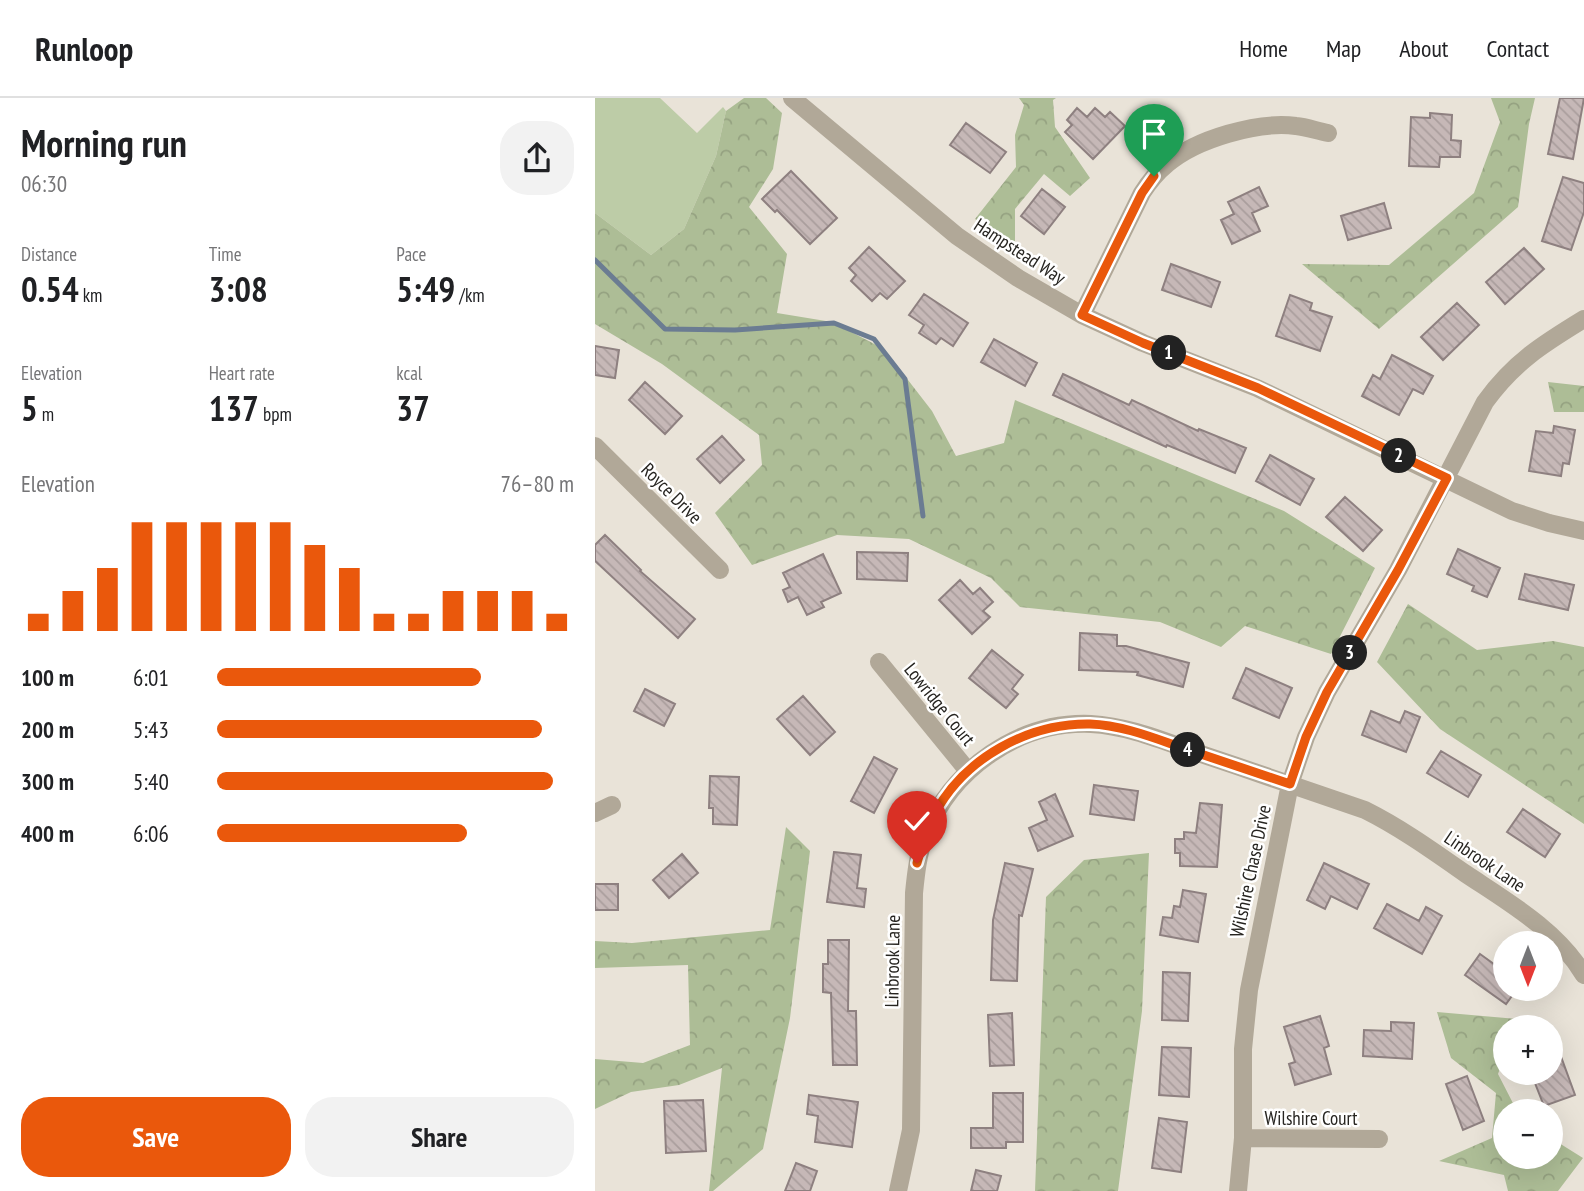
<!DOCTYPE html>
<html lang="en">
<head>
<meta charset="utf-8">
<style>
  :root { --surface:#fff; --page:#f2f2f2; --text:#202124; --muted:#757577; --line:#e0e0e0; --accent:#ea580c }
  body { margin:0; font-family:"PT Sans Narrow",sans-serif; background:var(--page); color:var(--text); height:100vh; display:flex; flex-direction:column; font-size:26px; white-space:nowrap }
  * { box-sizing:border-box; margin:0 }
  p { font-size:23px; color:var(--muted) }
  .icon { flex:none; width:38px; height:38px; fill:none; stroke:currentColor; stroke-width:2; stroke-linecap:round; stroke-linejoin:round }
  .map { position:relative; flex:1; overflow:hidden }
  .details { display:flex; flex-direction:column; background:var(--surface); width:595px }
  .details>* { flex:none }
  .needle { width:46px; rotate:180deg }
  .tools { position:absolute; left:898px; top:833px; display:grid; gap:14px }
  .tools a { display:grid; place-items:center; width:70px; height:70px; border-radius:50%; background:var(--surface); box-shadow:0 7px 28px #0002; font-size:35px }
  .pin { position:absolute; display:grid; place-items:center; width:60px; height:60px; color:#fff; margin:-72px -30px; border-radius:50% 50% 50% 0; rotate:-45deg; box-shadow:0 0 7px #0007 }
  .pin .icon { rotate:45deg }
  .km { position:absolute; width:35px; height:35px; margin:-18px; border-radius:50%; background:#222; color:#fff; font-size:19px; line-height:35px; text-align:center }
  .round { display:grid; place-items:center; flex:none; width:74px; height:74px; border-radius:28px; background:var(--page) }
  .head { display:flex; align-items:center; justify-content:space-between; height:119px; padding:0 21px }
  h1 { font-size:38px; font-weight:600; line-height:52px }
  .stats { display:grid; grid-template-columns:repeat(3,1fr); gap:10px; height:119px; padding:7px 21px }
  .stats div { display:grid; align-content:center }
  .stats b { font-size:35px; font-weight:600 }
  .stats small { font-size:19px; font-weight:400 }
  .stats p { font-size:19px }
  .chart { height:196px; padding:14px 21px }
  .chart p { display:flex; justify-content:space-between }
  .chart svg { width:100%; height:126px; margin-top:7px; stroke:var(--accent); stroke-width:6 }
  .button { display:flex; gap:14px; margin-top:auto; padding:14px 21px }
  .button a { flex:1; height:80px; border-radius:28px; background:var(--accent); color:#fff; font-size:28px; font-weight:600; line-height:80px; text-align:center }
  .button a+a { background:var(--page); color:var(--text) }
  ul { padding:0 21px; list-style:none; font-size:23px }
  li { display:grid; grid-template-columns:112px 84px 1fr; align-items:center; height:52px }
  li i { height:18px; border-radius:9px; background:var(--accent) }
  header { display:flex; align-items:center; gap:42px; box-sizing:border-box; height:98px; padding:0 35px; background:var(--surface); border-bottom:2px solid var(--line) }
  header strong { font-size:33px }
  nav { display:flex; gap:38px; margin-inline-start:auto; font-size:24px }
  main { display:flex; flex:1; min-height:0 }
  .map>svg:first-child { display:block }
  .grass { fill:#bdcca7 }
  .forest { fill:url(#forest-crowns) }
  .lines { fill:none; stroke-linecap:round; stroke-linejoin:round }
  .stream { stroke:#6b7c92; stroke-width:5 }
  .building { fill:url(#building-back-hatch); stroke:#8e8080; stroke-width:2 }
  .street { stroke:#b1a898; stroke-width:18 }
  .route-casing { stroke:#fff; stroke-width:14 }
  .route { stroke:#ea580c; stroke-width:9 }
  .labels { text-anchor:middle; stroke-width:5; stroke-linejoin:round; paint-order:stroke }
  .street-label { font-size:19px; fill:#262420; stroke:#fff }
</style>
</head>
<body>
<header>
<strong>Runloop</strong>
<nav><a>Home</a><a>Map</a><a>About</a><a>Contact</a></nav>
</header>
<main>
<section class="details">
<div class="head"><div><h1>Morning run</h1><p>06:30</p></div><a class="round"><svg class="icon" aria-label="share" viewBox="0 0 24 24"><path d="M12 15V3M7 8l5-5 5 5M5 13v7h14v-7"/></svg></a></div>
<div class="stats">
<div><p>Distance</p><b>0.54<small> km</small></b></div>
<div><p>Time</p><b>3:08</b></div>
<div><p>Pace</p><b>5:49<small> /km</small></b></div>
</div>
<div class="stats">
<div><p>Elevation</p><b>5<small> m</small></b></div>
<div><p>Heart rate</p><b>137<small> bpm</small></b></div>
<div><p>kcal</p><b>37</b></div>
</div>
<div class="chart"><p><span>Elevation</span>76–80 m</p>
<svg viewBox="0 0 160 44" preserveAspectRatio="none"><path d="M5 44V38M15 44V30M25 44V22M35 44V6M45 44V6M55 44V6M65 44V6M75 44V6M85 44V14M95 44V22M105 44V38M115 44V38M125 44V30M135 44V30M145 44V30M155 44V38"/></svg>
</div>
<ul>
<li><b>100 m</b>6:01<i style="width:74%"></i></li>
<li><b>200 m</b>5:43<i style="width:91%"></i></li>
<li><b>300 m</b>5:40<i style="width:94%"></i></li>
<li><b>400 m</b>6:06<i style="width:70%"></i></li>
</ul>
<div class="button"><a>Save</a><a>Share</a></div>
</section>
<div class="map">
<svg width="989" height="1093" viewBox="0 0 989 1093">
  <defs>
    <pattern id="forest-crowns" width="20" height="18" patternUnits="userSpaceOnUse" patternTransform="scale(1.75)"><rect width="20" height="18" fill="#adbd96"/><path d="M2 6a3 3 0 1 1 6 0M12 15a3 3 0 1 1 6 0" fill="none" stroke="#95a281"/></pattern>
    <pattern id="building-back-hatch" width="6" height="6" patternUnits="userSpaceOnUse" patternTransform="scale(1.75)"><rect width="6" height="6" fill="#c6b8b7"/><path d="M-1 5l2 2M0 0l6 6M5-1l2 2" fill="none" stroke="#aa9e9d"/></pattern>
  </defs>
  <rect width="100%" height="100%" fill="#e9e3d8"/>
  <path class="grass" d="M 0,0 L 65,0 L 102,35 L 128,9 L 131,13 L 121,58 L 89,131 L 56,157 L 0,115 Z"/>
  <path class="forest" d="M 149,0 L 171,0 L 187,15 L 178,71 L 154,109 L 192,156 L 182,215 L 237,224 L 289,251 L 337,313 L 361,358 L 409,345 L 420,302 L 689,413 L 780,470 L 736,556 L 650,528 L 626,549 L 565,524 L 425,509 L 396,480 L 314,441 L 242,437 L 157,467 L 120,415 L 167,367 L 164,337 L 67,266 L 0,226 L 0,115 L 56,157 L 89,131 L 121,58 L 131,13 Z
    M 424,0 L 461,0 L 458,2 L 460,29 L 495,80 L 475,98 L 449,76 L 420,111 L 420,148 L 380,121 L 421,69 L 420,37 L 429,7 Z
    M 896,0 L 940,0 L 934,26 L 923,109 L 784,231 L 707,166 L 794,167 L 879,95 L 905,24 Z
    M 953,284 L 989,288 L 989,314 L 959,314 Z
    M 813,506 L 882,552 L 958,543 L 989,549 L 989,726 L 845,631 L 782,564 Z
    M 191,729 L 215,753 L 195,920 L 168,1051 L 118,1093 L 114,1093 L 127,970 L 84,987 L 36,994 L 0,1011 L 0,961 L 48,965 L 95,947 L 93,867 L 0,870 L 0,843 L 37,845 L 175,832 Z
    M 554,755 L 547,913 L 523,1093 L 440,1093 L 451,799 L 489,762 Z
    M 842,914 L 922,921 L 919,929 L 910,929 L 910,957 L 903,976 L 922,1013 L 910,1013 L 910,1059 L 956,1059 L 956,1040 L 988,1060 L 963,1093 L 913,1093 L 909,1077 L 844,1063 L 897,1040 L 901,995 L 856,960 Z"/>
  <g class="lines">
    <path class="stream" d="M 0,162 L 70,231 L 140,232 L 239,225 L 279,241 L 310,281 L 328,418"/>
  </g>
  <path class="building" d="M 965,0 L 989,0 L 978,61 L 953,56 Z
    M 482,10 L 492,19 L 500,10 L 510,19 L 515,14 L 530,28 L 498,61 L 470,34 L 477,27 L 472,22 Z
    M 835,15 L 857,17 L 856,42 L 866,43 L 865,59 L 845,59 L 844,69 L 814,68 L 816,19 L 835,20 Z
    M 371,25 L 411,54 L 395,75 L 355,47 Z
    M 196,73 L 242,120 L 215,146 L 182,112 L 180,114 L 167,101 Z
    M 968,79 L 989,85 L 989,114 L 976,152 L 947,143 Z
    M 664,89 L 673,108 L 657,115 L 665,133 L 637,146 L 626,122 L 639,116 L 633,104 Z
    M 447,91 L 470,109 L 449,136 L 426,118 Z
    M 789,105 L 796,130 L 753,142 L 746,118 Z
    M 274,149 L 310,183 L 292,201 L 285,195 L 277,203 L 256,183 L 261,177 L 254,170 Z
    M 929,150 L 949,171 L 910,206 L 891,184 Z
    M 576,166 L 625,184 L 616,209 L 567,192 Z
    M 329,196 L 373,225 L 358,248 L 346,240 L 341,246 L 324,235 L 329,227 L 314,217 Z
    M 695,197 L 717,205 L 715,212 L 737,219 L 725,253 L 681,238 Z
    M 862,205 L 884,227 L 848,262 L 826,239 Z
    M 399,241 L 442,265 L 430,288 L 386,264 Z
    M 0,248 L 24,252 L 20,280 L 0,277 Z
    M 797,257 L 838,278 L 828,296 L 818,291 L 804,317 L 767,298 L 778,277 L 785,281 Z
    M 468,276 L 534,307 L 537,302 L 603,333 L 604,331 L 651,350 L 640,375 L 572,347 L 571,349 L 458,297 Z
    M 50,284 L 87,318 L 70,336 L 34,302 Z
    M 959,328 L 980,332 L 974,366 L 968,365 L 966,378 L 934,373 L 941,333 L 958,335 Z
    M 127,338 L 149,362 L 125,385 L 102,361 Z
    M 675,357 L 719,381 L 705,407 L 661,383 Z
    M 750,399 L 787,432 L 768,453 L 731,419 Z
    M 10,437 L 46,472 L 45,473 L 100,521 L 83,540 L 0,463 L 0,447 Z
    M 863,451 L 905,470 L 892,499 L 877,493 L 879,488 L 852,476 Z
    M 262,454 L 313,455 L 312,483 L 262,481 Z
    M 228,456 L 246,495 L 226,504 L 229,509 L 212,517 L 203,499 L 193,504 L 188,492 L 195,489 L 188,475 Z
    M 930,476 L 979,487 L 973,512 L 924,501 Z
    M 365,482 L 378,496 L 385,490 L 398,504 L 388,513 L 395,519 L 377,536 L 344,502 Z
    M 485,535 L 522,537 L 522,548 L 531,548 L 594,565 L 588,589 L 542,577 L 543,574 L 484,572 Z
    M 397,552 L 428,577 L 417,591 L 423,596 L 411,610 L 374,580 Z
    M 651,570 L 697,590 L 684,620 L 638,600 Z
    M 50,591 L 80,606 L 69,628 L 39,613 Z
    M 208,598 L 240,634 L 215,657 L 182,621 Z
    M 776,613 L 805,625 L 810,613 L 825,619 L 811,654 L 767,637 Z
    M 846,653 L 886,677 L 873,699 L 832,675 Z
    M 279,659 L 302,671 L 279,715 L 256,703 Z
    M 115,678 L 144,679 L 142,727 L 118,726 L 118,710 L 114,710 Z
    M 499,687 L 543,693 L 539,722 L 495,716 Z
    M 460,696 L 478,738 L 443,753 L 434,730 L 452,722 L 444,704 Z
    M 605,705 L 627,707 L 622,769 L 585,768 L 585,755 L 580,755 L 580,741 L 589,741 L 589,734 L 601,735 Z
    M 928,711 L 965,736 L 950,759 L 912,734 Z
    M 239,754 L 266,757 L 262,790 L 271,791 L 269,809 L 232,804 Z
    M 87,756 L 103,775 L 74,800 L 58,782 Z
    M 410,765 L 438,771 L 427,818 L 424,817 L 422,883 L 396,882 L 398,822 Z
    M 729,765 L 774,786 L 762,811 L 736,798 L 730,811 L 712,802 Z
    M 0,786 L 23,786 L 23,812 L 0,812 Z
    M 588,792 L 611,796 L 603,844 L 565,837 L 568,819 L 577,820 L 579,808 L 585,809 Z
    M 792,806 L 824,823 L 831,809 L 847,818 L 827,856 L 779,830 Z
    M 233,842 L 254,842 L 253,913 L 261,913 L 262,967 L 238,967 L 236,895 L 228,894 L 228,866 L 233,866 Z
    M 885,856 L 910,874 L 910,891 L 922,891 L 911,906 L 870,877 Z
    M 568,874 L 595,875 L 593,923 L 567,922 Z
    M 417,915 L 419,967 L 395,968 L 393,917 Z
    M 725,918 L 734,948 L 729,950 L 736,976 L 700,987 L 694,966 L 700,964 L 689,929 Z
    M 796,924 L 819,925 L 817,961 L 768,958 L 769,932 L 796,933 Z
    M 956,934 L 957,934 L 980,997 L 949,1008 L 936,975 L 956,975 Z
    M 567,949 L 596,950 L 594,999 L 564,997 Z
    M 872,978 L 889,1023 L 868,1032 L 851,986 Z
    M 398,995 L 428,995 L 428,1044 L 411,1044 L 411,1050 L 376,1050 L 376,1030 L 398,1030 Z
    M 214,997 L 263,1004 L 257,1049 L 220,1044 L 223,1018 L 212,1016 Z
    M 108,1002 L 111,1053 L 71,1055 L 69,1003 Z
    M 564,1020 L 592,1024 L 586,1074 L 557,1070 Z
    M 201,1065 L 222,1073 L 215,1093 L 190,1093 Z
    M 381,1072 L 406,1078 L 402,1093 L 376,1093 Z"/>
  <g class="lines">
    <path class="street" d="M 197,0 L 362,138 L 423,180 L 487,217 L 548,245 L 662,290 L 917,413 L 954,425 L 989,433
      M 487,217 L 547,95 C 554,84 561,75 572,66 C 601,41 663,23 701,28 C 712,29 722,33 733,35
      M 0,348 L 125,472
      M 284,564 L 373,673
      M 0,715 L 17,707
      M 648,1040 L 784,1041
      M 303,1093 L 316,1032 L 319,795 C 321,775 323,756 330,738 C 356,671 424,623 496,626 C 535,628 573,645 609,657 C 663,675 717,694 770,712 C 806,730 838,753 871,776 C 913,804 962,832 989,877
      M 643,1093 L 648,1040 L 648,951 L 654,892 L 695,686 L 711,639 L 732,594 L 803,472 L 890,304 C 919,264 948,246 989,221"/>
  </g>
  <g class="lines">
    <g class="route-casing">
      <path id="route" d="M 322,765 C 327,748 331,731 340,715 C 370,660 433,625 495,626 C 527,627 559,640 588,650 C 624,662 659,674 695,686 L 711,639 L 732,594 L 803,472 L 852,380 L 663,290 L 548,245 L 487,217 L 547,95 L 559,78"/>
    </g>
    <use href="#route" class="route"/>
  </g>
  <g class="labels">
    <g class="street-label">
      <text transform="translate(425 153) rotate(33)" y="7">Hampstead Way</text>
      <text transform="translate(77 395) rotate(45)" y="7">Royce Drive</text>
      <text transform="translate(345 606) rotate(51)" y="7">Lowridge Court</text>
      <text transform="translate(890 763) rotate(34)" y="7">Linbrook Lane</text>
      <text transform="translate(655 773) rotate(-78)" y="7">Wilshire Chase Drive</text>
      <text transform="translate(297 863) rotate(-89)" y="7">Linbrook Lane</text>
      <text x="716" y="1027">Wilshire Court</text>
    </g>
  </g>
</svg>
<div class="tools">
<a><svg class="needle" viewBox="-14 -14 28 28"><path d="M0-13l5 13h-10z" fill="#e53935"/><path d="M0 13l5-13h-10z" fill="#757577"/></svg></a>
<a>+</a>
<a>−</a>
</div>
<div class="pin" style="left:559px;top:78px;background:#1e9e55"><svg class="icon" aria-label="arrive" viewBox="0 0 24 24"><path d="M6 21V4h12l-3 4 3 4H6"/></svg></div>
<div class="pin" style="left:322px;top:765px;background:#d93025"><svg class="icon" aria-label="check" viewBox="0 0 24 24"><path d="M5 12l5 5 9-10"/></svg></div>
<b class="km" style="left:574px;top:255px">1</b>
<b class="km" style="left:804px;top:358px">2</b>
<b class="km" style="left:755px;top:555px">3</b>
<b class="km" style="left:593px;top:652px">4</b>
</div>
</main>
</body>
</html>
